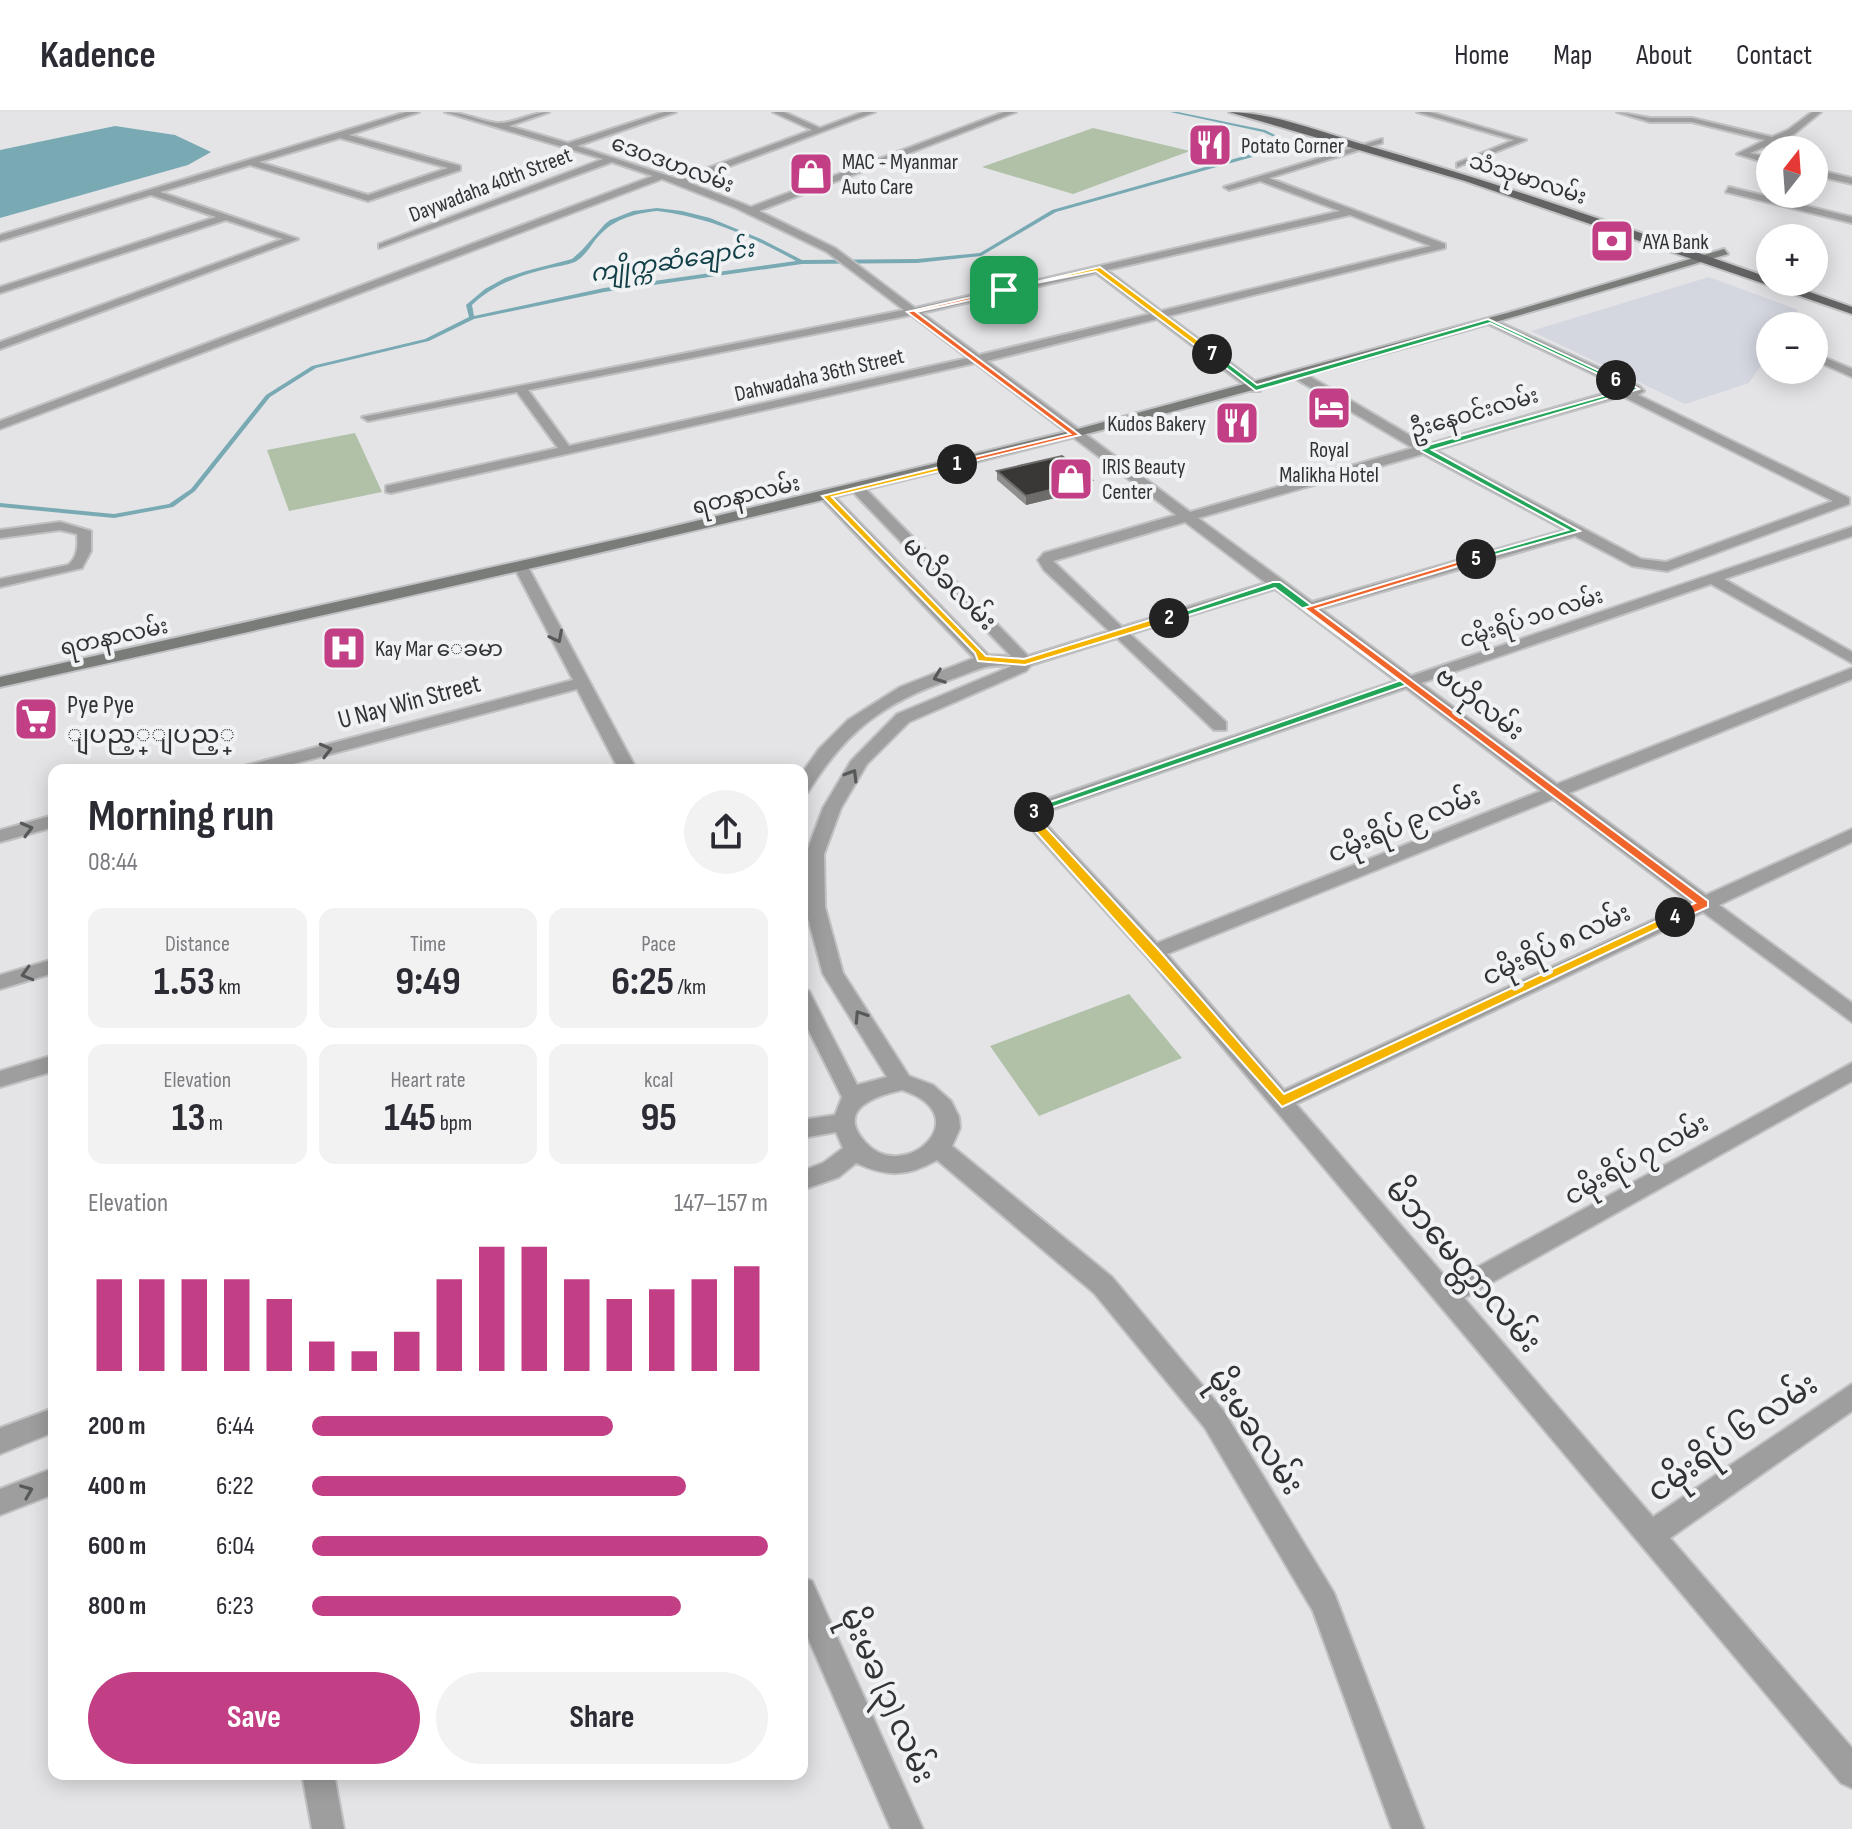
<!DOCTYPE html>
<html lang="en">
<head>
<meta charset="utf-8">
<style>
  :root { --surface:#fff; --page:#f2f2f3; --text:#2b2b33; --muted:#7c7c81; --line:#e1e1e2; --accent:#c23f85 }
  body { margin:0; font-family:"Sofia Sans Condensed","Noto Sans Myanmar",sans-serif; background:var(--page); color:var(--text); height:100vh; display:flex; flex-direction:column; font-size:30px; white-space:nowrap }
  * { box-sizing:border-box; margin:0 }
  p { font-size:26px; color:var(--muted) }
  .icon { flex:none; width:44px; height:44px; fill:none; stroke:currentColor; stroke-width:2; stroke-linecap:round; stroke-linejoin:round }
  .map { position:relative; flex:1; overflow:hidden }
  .drawer { position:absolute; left:48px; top:652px; width:760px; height:1016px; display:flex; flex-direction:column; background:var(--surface); border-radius:16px; box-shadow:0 4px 20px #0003 }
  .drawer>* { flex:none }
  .needle { width:52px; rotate:17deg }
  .tools { position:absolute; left:1756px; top:24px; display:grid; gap:16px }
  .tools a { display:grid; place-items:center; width:72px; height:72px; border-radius:50%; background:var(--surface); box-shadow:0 4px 20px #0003; font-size:40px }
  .pin { position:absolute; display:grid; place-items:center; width:68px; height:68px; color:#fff; margin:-34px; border-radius:16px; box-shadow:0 4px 12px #0006 }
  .km { position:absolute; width:40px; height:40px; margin:-20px; border-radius:50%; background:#222; color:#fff; font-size:22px; line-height:40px; text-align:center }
  .round { display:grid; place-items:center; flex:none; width:84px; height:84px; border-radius:42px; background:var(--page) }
  .summary { display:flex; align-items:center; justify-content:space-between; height:136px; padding:0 40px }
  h1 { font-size:44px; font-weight:700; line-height:60px }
  .metrics { display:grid; grid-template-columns:repeat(3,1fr); gap:12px; height:136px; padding:8px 40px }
  .metrics div { display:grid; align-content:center; border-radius:16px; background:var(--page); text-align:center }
  .metrics b { font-size:40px; font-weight:700 }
  .metrics small { font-size:22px; font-weight:400 }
  .metrics p { font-size:22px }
  .chart { height:224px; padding:16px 40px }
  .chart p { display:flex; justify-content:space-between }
  .chart svg { width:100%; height:144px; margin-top:8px; stroke:var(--accent); stroke-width:6 }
  .action { display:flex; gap:16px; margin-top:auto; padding:16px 40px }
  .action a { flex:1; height:92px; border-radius:48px; background:var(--accent); color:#fff; font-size:32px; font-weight:700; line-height:92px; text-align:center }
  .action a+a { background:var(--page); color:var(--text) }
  ul { padding:0 40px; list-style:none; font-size:26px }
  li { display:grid; grid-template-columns:128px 96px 1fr; align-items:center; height:60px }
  li i { height:20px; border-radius:10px; background:var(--accent) }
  header { display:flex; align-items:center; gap:48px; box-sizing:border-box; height:112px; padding:0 40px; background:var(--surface); border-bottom:2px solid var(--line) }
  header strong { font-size:38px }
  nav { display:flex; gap:44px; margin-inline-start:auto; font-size:28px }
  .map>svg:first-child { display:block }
  .built { fill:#d4d6e0 }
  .green { fill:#b0c1a8 }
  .water { fill:#79aab4 }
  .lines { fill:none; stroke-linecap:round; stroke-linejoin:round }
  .stream { fill:#79aab4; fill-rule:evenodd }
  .minor-casing { stroke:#c0c1c3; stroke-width:4 }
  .secondary-casing { stroke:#c0c1c3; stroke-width:4 }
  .primary-casing { stroke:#c0c1c3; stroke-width:4 }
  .minor { fill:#9d9e9d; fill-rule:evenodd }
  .secondary { fill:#7a7c7a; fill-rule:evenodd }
  .primary { fill:#626362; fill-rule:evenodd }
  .wall { fill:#8f8e8e }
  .shaded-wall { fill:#6d6c6b }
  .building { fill:#3a3836; stroke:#6d6c6b; stroke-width:2 }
  .oneway { stroke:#575859 }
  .split-1 { fill:#f0652b; stroke:#fff; stroke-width:2 }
  .split-2 { fill:#f5b400; stroke:#fff; stroke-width:2 }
  .split-3 { fill:#22a559; stroke:#fff; stroke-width:2 }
  .split-4 { fill:#f5b400; stroke:#fff; stroke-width:2 }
  .split-5 { fill:#f0652b; stroke:#fff; stroke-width:2 }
  .split-6 { fill:#22a559; stroke:#fff; stroke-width:2 }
  .split-7 { fill:#22a559; stroke:#fff; stroke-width:2 }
  .split-8 { fill:#f5b400; stroke:#fff; stroke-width:2 }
  .labels { text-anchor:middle; stroke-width:8; stroke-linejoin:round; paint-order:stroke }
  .far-poi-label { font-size:22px; fill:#323334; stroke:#f1f2f4; text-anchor:start }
  .far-street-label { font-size:22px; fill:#323334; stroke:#f1f2f4 }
  .far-water-label { font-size:24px; font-style:italic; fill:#103e46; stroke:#f1f2f4 }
  .street-label { font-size:26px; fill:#323334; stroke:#f1f2f4 }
  .poi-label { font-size:26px; fill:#323334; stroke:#f1f2f4; text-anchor:start }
  .near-street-label { font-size:32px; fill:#323334; stroke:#f1f2f4 }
</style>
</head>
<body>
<header>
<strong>Kadence</strong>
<nav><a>Home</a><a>Map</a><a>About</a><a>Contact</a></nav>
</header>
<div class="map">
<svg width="1852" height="1717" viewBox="0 0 1852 1717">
  <rect width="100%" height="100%" fill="#e4e4e7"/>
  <path class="built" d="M 1709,165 L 1798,198 L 1787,214 L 1770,214 L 1770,240 L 1749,271 L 1685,292 L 1531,219 Z"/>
  <path class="green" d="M 1093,16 L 1190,39 L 1073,82 L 982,55 Z
    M 355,321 L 382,380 L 289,399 L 267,338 Z
    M 1129,882 L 1182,946 L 1039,1004 L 990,934 Z"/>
  <path class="water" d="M 115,14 L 175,23 L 211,40 L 188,53 L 0,106 L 0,38 Z"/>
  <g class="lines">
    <path class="stream" d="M 1170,0 L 1178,0 L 1265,18 L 1283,27 L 1277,38 L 1056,100 L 981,144 L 917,151 L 802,152 L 604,180 L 474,207 L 429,229 L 316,256 L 270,285 L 195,379 L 173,395 L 114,406 L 0,395 L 0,391 L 114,402 L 169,392 L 191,377 L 266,283 L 312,254 L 425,227 L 469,205 L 466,193 L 485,177 L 505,166 L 526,159 L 572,147 L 582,138 L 605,112 L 610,108 L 633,99 L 657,96 L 682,99 L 710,106 L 761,127 L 802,148 L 917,147 L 980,141 L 1052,98 L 1273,36 L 1279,27 L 1263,20 ZM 657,99 C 708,105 751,124 796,149 L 604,176 L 474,204 L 472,193 C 494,172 521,163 550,156 C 558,154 567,153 575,150 C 584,145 590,135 596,127 C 613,107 632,102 657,99 Z"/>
    <g class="minor-casing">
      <path id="minor" d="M 406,0 L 419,0 L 349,23 L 460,54 L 460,58 L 368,89 L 250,53 L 160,80 L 298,127 L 0,237 L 0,230 L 283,127 L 226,108 L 0,181 L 0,175 L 216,105 L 151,83 L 0,129 L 0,123 ZM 340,26 L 448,56 L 368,83 L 259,50 Z
        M 445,0 C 464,0 479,9 497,11 C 514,12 532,0 549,0 L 509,14 L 568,31 L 664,0 L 676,0 L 577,34 L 678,67 L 812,18 L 773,0 L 784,0 L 820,16 L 863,0 L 875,0 L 687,70 L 751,95 L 1004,0 L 1016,0 L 759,99 L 835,136 L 915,196 L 1340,99 L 1260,69 L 1229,78 L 1224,75 L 1382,27 L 1382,31 L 1269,66 L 1445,132 L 1445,136 L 1168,204 L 1260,273 L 1260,279 L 1252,279 L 1157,207 L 987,249 L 1190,400 L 1413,336 L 1296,267 L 1296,261 L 1304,261 L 1426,333 L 1623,276 L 1486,211 L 1484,209 L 1490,206 L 1639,274 L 1644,279 L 1638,283 L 1849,386 L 1849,392 L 1667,459 L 1632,454 L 1575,424 L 1321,497 L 1411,564 L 1852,415 L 1852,424 L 1724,467 L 1852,540 L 1852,551 L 1711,472 L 1421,571 L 1557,672 L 1852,556 L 1852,567 L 1569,681 L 1706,783 L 1852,717 L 1852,730 L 1719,793 L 1852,891 L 1852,910 L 1703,800 L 1296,992 L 1450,1170 L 1852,951 L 1852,969 L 1464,1186 L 1653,1405 L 1852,1272 L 1852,1299 L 1670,1426 L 1852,1636 L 1852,1676 L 1841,1671 L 1147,845 L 1024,709 L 1028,696 L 1036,691 L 1396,569 L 1275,477 L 1130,522 L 1226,610 L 1226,618 L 1214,618 L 1117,526 L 1031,553 L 1026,559 L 909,610 L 867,652 L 841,696 L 824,742 L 825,795 L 843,861 L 909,964 L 933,973 L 951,989 L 959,1005 L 960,1016 L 952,1034 L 1112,1165 L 1223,1298 L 1334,1481 L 1424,1717 L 1392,1717 L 1313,1499 L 1205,1316 L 1094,1181 L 937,1048 C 907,1065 887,1065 856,1051 L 839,1065 L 802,1078 L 802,1059 L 823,1051 L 843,1036 L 836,1020 L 802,1026 L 802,1008 L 835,1003 L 842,985 L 802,905 L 802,877 L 809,879 L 857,973 L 887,965 L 823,862 L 805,795 L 806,742 L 823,696 L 851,649 L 897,602 L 1012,554 C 981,552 980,558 952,567 C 884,590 846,619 808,680 L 802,682 L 804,658 L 819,637 L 848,608 L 900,575 L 974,546 L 819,384 L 831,381 L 988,543 L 1011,544 L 852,379 L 852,373 L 862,373 L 1028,544 L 1109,519 L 1044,458 L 1038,448 L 1044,441 L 1176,403 L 975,251 L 391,381 L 386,380 L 386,374 L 558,336 L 517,280 L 368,309 L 362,305 L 904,198 L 827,140 L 736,96 L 662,67 L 0,317 L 0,309 L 653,64 L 612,50 L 379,136 L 379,132 L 603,47 ZM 1350,103 L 1431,134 L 1161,199 L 1107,158 ZM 1096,161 L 1150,202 L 979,243 L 922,201 ZM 911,203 L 968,246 L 569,334 L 528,278 ZM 1622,284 L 1833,389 L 1666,450 L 1641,447 L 1435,338 ZM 1423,342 L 1565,418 L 1312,490 L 1198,406 ZM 1185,410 L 1266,471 L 1122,515 L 1053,449 ZM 1406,576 L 1541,679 L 1157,831 L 1042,708 L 1043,703 L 1048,699 ZM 1553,687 L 1690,791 L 1284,978 L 1167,842 ZM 902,978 C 980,1003 905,1073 866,1031 C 835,998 874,984 902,978 Z
        M 1417,0 L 1430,0 L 1526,28 L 1457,55 L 1457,51 L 1514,28 Z
        M 1617,0 L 1650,6 L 1692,6 L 1772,25 L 1788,18 L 1812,0 L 1821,0 L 1794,22 L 1750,41 L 1770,46 L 1770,52 L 1737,42 L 1765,28 L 1692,10 L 1650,10 Z
        M 1814,57 L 1852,66 L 1852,72 L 1814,63 Z
        M 1729,75 L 1852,105 L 1852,111 L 1726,80 Z
        M 1814,241 L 1852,257 L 1852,265 L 1814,248 Z
        M 60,410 L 91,419 L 91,439 L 82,456 L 0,475 L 0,467 L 68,453 C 78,445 78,433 77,422 L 60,418 L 0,426 L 0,418 Z
        M 521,451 L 528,455 L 637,658 L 619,658 L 577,577 L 270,658 L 241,658 L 244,654 L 573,568 L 514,455 Z
        M 54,703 L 54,715 L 0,730 L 0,718 Z
        M 54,847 L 54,861 L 0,877 L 0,863 Z
        M 54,943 L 54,959 L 0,975 L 0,959 Z
        M 54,1296 L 54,1320 L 0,1342 L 0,1316 Z
        M 54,1356 L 54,1382 L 0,1403 L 0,1377 Z
        M 802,1465 L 812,1469 L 923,1717 L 891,1717 L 802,1512 Z
        M 302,1662 L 334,1662 L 344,1717 L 312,1717 Z"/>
    </g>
    <g class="secondary-casing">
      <path id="secondary" d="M 1724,137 L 1728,142 C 1516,205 1304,266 1090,321 C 729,415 364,494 0,575 L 0,565 L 650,420 L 1078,317 L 1507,201 Z"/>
    </g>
    <g class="primary-casing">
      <path id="primary" d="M 1229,0 C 1271,0 1324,21 1365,33 C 1502,72 1636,119 1770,166 L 1770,170 L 1781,170 L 1852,195 L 1852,202 L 1465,69 Z"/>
    </g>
    <use href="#minor" class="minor"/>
    <use href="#secondary" class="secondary"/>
    <use href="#primary" class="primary"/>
  </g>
  <path class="wall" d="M 997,359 L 1092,368 L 1092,377 L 1026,393 L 997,368 Z"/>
  <path class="shaded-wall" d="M 1092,368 L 1092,377 L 1026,393 L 1026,384 Z"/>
  <path class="building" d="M 1062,344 L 1092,368 L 1026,384 L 997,359 Z"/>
  <defs><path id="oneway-chevron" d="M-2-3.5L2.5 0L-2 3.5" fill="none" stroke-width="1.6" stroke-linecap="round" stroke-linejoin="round" transform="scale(2)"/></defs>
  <g class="oneway">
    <use href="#oneway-chevron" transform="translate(557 525) rotate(63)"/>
    <use href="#oneway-chevron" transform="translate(939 565) rotate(159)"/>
    <use href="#oneway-chevron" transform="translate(326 638) rotate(-15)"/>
    <use href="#oneway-chevron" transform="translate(852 663) rotate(-59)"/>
    <use href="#oneway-chevron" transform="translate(27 717) rotate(-15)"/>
    <use href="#oneway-chevron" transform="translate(27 862) rotate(164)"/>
    <use href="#oneway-chevron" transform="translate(860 904) rotate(-123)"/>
    <use href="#oneway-chevron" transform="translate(27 1379) rotate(-22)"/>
  </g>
  <path class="split-1" d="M 1006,177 L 1006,180 L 916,200 L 1080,323 L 954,354 L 954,350 L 1070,322 L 907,200 Z"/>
  <path class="split-2" d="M 960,350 L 960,354 L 832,385 L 986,544 L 1024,547 L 1166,503 L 1173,503 L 1173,508 L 1025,553 L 978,549 L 975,541 L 822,384 Z"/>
  <path class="split-3" d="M 1273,470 L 1280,470 L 1410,567 L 1410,572 L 1030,703 L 1030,697 L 1399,569 L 1275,476 L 1173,508 L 1164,506 Z"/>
  <path class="split-4" d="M 1034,696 L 1040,700 L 1039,708 L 1158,837 L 1284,982 L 1671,802 L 1682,805 L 1282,995 L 1029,712 L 1028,700 Z"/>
  <path class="split-5" d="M 1473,445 L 1481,447 L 1316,497 L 1708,789 L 1708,795 L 1680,808 L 1671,808 L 1671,802 L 1695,791 L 1304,496 Z"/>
  <path class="split-6" d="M 1618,266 L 1639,277 L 1432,338 L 1580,419 L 1473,449 L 1473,445 L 1568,418 L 1421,339 L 1421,335 L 1628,277 L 1612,268 Z"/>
  <path class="split-7" d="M 1488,207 L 1619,268 L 1613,269 L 1490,211 L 1256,279 L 1208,242 L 1215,241 L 1257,273 Z"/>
  <path class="split-8" d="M 1100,155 L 1215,241 L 1215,244 L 1209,244 L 1096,159 L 1001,178 Z"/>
  <defs>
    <g id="restaurant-square" transform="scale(2.3)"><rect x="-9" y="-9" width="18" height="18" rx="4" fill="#c23f85" stroke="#f1f2f4"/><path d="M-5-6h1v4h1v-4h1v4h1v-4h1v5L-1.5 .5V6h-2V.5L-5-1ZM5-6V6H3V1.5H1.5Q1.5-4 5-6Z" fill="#fff"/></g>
    <g id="shop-square" transform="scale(2.3)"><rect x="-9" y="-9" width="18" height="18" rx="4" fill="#c23f85" stroke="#f1f2f4"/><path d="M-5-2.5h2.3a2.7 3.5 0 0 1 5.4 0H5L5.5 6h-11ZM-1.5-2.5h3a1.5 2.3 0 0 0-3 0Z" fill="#fff"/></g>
    <g id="bank-square" transform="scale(2.3)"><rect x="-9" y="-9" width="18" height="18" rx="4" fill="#c23f85" stroke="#f1f2f4"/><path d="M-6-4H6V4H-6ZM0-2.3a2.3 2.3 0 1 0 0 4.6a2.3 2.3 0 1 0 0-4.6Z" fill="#fff"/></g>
    <g id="hotel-square" transform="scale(2.3)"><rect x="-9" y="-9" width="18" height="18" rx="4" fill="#c23f85" stroke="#f1f2f4"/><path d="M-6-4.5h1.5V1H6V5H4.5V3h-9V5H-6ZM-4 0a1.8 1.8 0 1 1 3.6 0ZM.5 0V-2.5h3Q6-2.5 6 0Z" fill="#fff"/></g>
    <g id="hospital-square" transform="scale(2.3)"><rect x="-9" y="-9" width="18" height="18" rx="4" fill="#c23f85" stroke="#f1f2f4"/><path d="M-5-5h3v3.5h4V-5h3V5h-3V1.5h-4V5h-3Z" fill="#fff"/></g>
    <g id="supermarket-square" transform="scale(2.3)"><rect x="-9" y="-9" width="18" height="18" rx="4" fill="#c23f85" stroke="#f1f2f4"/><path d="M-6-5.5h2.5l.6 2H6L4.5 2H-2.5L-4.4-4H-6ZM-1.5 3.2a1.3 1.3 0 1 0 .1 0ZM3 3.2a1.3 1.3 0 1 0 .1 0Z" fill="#fff"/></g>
  </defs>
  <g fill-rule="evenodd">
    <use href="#restaurant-square" x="1210" y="33"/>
    <use href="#shop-square" x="811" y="62"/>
    <use href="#bank-square" x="1612" y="129"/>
    <use href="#hotel-square" x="1329" y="296"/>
    <use href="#restaurant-square" x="1237" y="311"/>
    <use href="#shop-square" x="1071" y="367"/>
    <use href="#hospital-square" x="344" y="536"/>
    <use href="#supermarket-square" x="36" y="607"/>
  </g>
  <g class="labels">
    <g class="far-poi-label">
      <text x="1241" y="41">Potato Corner</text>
      <text x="842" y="57">MAC - Myanmar<tspan x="842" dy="25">Auto Care</tspan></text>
      <text x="1643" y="137">AYA Bank</text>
      <text x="1206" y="319" text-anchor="end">Kudos Bakery</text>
      <text x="1329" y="345" text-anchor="middle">Royal<tspan x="1329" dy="25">Malikha Hotel</tspan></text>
      <text x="1102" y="362">IRIS Beauty<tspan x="1102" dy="25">Center</tspan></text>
      <text x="375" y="544">Kay Mar ေခမာ</text>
    </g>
    <g class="far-street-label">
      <text transform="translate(673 51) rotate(20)" y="8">ဒေဝဒဟလမ်း</text>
      <text transform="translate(1528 66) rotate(18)" y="8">သံသုမာလမ်း</text>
      <text transform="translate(490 72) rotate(-21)" y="8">Daywadaha 40th Street</text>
      <text transform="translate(819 262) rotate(-13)" y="8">Dahwadaha 36th Street</text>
      <text transform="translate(1474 300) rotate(-16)" y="8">ဦးနေဝင်းလမ်း</text>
      <text transform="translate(746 382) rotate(-13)" y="8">ရတနာလမ်း</text>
      <text transform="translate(1531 505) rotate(-18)" y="8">ငမိုးရိပ် ၁၀ လမ်း</text>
      <text transform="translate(114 524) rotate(-12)" y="8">ရတနာလမ်း</text>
    </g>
    <g class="far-water-label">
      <text transform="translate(672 149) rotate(-9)" y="8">ကျိုက္ကဆံချောင်း</text>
    </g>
    <g class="street-label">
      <text transform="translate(950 471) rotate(45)" y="9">မလိခလမ်း</text>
      <text transform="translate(409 589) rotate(-15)" y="9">U Nay Win Street</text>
      <text transform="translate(1480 591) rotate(37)" y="9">ဗဟိုလမ်း</text>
      <text transform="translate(1404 712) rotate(-22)" y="9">ငမိုးရိပ် ၉ လမ်း</text>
      <text transform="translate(1556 832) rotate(-25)" y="9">ငမိုးရိပ် ၈ လမ်း</text>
      <text transform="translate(1636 1047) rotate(-29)" y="9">ငမိုးရိပ် ၇ လမ်း</text>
    </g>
    <g class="poi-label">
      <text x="67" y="601">Pye Pye<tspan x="67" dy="30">ျပည့္ျပည့္</tspan></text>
    </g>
    <g class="near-street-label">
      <text transform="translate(1464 1153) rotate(49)" y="11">မိဘမေတ္တာလမ်း</text>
      <text transform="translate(1256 1319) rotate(56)" y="11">မိုးမခလမ်း</text>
      <text transform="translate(1732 1325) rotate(-35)" y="11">ငမိုးရိပ် ၆ လမ်း</text>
      <text transform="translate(888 1583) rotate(66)" y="11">မိုးမခ (၃) လမ်း</text>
    </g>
  </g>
</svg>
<div class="tools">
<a><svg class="needle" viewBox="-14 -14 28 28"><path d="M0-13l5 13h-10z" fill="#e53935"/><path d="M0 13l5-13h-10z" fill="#7c7c81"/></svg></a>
<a>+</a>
<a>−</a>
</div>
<div class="pin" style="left:1004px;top:178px;background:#1e9e55"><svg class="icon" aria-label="arrive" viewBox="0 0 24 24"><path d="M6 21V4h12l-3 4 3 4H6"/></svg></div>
<b class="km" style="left:957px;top:352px">1</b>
<b class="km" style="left:1169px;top:506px">2</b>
<b class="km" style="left:1034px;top:700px">3</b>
<b class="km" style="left:1675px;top:805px">4</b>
<b class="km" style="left:1476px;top:447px">5</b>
<b class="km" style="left:1616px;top:268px">6</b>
<b class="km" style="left:1212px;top:242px">7</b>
<section class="drawer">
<div class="summary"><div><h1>Morning run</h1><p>08:44</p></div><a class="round"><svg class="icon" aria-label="share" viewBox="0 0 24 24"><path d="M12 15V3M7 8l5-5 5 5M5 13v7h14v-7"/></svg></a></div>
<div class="metrics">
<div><p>Distance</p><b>1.53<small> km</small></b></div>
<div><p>Time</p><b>9:49</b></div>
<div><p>Pace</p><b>6:25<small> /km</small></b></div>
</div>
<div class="metrics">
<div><p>Elevation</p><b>13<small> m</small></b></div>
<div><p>Heart rate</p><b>145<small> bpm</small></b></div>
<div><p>kcal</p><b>95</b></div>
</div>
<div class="chart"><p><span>Elevation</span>147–157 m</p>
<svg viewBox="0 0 160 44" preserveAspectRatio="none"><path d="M5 44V16M15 44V16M25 44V16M35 44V16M45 44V22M55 44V35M65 44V38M75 44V32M85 44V16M95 44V6M105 44V6M115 44V16M125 44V22M135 44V19M145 44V16M155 44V12"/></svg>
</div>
<ul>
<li><b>200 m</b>6:44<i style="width:66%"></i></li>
<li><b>400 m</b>6:22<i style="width:82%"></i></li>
<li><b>600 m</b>6:04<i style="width:100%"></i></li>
<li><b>800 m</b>6:23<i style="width:81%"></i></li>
</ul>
<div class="action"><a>Save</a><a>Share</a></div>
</section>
</div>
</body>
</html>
